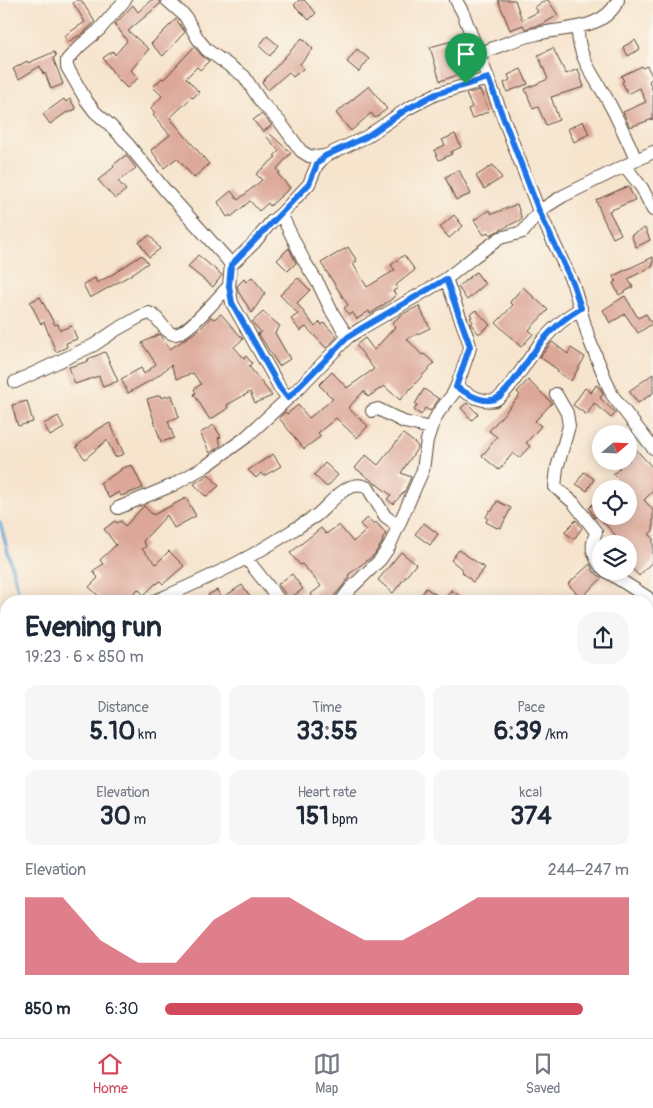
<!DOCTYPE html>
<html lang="en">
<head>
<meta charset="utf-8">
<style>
  :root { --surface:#fff; --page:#f6f6f7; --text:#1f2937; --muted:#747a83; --line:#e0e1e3; --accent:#d1495b }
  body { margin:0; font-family:Pangolin,sans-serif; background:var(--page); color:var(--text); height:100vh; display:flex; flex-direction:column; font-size:19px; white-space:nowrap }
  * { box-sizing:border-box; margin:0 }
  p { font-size:16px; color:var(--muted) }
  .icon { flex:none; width:28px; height:28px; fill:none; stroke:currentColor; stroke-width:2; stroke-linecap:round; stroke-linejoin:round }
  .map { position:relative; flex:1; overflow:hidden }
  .details { position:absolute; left:0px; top:595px; width:654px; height:444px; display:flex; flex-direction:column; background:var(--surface); border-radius:20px 20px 0 0; box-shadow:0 2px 12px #0003 }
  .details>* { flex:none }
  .needle { width:32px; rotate:71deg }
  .tools { position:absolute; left:592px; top:425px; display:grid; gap:10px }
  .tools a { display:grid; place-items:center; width:45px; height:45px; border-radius:50%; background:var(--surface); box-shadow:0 2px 12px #0003; font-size:25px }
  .pin { position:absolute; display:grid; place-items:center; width:42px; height:42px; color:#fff; margin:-51px -21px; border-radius:50% 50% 50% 0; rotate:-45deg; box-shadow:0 0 5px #0007 }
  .pin .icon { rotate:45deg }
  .round { display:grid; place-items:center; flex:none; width:52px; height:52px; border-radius:20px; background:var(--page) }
  .headline { display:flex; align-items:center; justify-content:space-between; height:85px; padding:0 25px }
  h1 { font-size:28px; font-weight:800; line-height:38px }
  .figures { display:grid; grid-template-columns:repeat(3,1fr); gap:8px; height:85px; padding:5px 25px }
  .figures div { display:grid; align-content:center; border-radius:12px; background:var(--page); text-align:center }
  .figures b { font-size:25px; font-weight:800 }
  .figures small { font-size:14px; font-weight:400 }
  .figures p { font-size:14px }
  .chart { height:140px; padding:10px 25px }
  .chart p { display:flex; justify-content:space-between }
  .chart svg { width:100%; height:90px; margin-top:5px; fill:var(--accent); opacity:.7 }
  ul { padding:0 25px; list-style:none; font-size:16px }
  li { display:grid; grid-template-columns:80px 60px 1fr; align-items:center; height:38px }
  li i { height:12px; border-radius:6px; background:var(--accent) }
  .menu { display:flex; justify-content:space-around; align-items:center; height:70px; border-top:1px solid var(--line); background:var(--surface); font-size:14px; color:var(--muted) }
  .menu a { display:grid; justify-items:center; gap:2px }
  .menu .on { color:var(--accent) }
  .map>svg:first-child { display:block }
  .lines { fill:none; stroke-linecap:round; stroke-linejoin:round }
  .stream { stroke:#65a0d5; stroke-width:3 }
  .building { fill:#dca798 }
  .minor-casing { stroke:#574638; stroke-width:14 }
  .minor { stroke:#fff; stroke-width:12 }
  .route-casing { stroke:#fff; stroke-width:10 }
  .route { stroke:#1a73e8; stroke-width:6 }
</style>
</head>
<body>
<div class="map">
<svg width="653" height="1038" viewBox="0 0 653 1038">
  <rect width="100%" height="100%" fill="#fbf7ec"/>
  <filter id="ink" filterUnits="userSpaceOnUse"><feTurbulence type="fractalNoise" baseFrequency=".02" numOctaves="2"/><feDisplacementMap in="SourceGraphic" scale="10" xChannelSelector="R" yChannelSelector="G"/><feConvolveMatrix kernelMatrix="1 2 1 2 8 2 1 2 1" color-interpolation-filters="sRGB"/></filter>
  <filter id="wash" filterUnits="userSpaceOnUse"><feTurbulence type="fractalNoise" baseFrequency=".0096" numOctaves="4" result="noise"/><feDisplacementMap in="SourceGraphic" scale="20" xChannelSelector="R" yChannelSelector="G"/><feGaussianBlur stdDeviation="1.12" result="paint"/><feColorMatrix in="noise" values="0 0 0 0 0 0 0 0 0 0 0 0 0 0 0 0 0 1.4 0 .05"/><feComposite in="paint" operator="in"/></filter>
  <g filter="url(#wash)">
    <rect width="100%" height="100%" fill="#f6e4cd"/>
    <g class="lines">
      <path class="stream" d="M 0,522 L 21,601
        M 183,1038 L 184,1032"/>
    </g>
    <g id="blocks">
      <path class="building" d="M 77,0 L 81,0 L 95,22 L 82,34 L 68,42 L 64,36 L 85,22 L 73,3 Z
        M 151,0 L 159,0 L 160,4 L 128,31 L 149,49 L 131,70 L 138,78 L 127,88 L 117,78 L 103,58 L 113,51 L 115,55 L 127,41 L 115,24 L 133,5 L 138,12 Z
        M 299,0 L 304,0 L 316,13 L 309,20 L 294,5 Z
        M 498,0 L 515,0 L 522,20 L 538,12 L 535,7 L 546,0 L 548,0 L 558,15 L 543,24 L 525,29 L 523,25 L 510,30 Z
        M 176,19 L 185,32 L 163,56 L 151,44 Z
        M 267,36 L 278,45 L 270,56 L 259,46 Z
        M 462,36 L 466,48 L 459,51 L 466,72 L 440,81 L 430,47 L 456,40 L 455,38 Z
        M 302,38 L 313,49 L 300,64 L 303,69 L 293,77 L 289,72 L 268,90 L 262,82 Z
        M 635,40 L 640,49 L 628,56 L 623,47 Z
        M 194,47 L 201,55 L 209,61 L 200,70 L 197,67 L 186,78 L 199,92 L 193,98 L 192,97 L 170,118 L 209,164 L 194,178 L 177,158 L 164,168 L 151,150 L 170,135 L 153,115 L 155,113 L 151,108 L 162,96 L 153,87 L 162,78 L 164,79 Z
        M 553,48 L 566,74 L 578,69 L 584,87 L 551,97 L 559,120 L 546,125 L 538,107 L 533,109 L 525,89 L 548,79 L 538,55 Z
        M 357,49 L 369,59 L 359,72 L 347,62 Z
        M 54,52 L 56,56 L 53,58 L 63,84 L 51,89 L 45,73 L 43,74 L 40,66 L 19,79 L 13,69 L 27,61 L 28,63 Z
        M 642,66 L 643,68 L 647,66 L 653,78 L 649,81 L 653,92 L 653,119 L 630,127 L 623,112 L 646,102 L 640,88 L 628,94 L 622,82 L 624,81 L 621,76 Z
        M 521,69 L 528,84 L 507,92 L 504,83 L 510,80 L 508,75 Z
        M 369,86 L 387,109 L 375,118 L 371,113 L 351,131 L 336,113 Z
        M 480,90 L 489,111 L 472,119 L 468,109 L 472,107 L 466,94 Z
        M 64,99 L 66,102 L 70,99 L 76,109 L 68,113 L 67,112 L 50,124 L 43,114 Z
        M 261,114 L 272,125 L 263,132 L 253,120 Z
        M 583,121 L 589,134 L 574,142 L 568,129 Z
        M 270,134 L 291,153 L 277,169 L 280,173 L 278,174 L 290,188 L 270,206 L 268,203 L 259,211 L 250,201 L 231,217 L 230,215 L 227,217 L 218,202 L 231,191 L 238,200 L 262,180 L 256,174 L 276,157 L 274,156 L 279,151 L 267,137 Z
        M 455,134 L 461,147 L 451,152 L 452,154 L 439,160 L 434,150 L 445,145 L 442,140 Z
        M 126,155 L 136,168 L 118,181 L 126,190 L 115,199 L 98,180 L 114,167 L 113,165 Z
        M 493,165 L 502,178 L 484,189 L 476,176 Z
        M 459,170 L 471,194 L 456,200 L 445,177 Z
        M 628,186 L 635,200 L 609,211 L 621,234 L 613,238 L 602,216 L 596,200 Z
        M 517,204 L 522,219 L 490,235 L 488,232 L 484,235 L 474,220 L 489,210 L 492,214 Z
        M 454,215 L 463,226 L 449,238 L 440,227 Z
        M 645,228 L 650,240 L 636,247 L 631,235 Z
        M 150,235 L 160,249 L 149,257 L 139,242 Z
        M 348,247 L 357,261 L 353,264 L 367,287 L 395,270 L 391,265 L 404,255 L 415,270 L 396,285 L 398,288 L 393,291 L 396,295 L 392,298 L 392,299 L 370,314 L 369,311 L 357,319 L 352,312 L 349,315 L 344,308 L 348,305 L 321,263 Z
        M 289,248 L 296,263 L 288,271 L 277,260 Z
        M 142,255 L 148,263 L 129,276 L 90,298 L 83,284 L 95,278 L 97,283 L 113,274 Z
        M 198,255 L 222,275 L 213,287 L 188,267 Z
        M 653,257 L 653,266 L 628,279 L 633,287 L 619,295 L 613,283 L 616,281 L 613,276 Z
        M 476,272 L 485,284 L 467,300 L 458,287 Z
        M 252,277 L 265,293 L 252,313 L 239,293 L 237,286 L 244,279 L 246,282 Z
        M 298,278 L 310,290 L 297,303 L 315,327 L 320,322 L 322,325 L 324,323 L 337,337 L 326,348 L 306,327 L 300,331 L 291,319 L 298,314 L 280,295 Z
        M 523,287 L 548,310 L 529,330 L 533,334 L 521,347 L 496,323 L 513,305 L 510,302 Z
        M 625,296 L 638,318 L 646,314 L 652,324 L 638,333 L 625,314 L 610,323 L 603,310 Z
        M 40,297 L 55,325 L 58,324 L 60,330 L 72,326 L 77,339 L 66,343 L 67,347 L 56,352 L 44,322 L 41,324 L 30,302 Z
        M 419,306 L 430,328 L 407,339 L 422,355 L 424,354 L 434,363 L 400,400 L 384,386 L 368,397 L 364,391 L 348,408 L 368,426 L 357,438 L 336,418 L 318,433 L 321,436 L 304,449 L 279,418 L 285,412 L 287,414 L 298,405 L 309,418 L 333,399 L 319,385 L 332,372 L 347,388 L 374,369 L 356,345 L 365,338 L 374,350 L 395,327 L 392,323 L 401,315 Z
        M 476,310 L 490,325 L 480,333 L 478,333 L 471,324 L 473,322 L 470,318 L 472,317 L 470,314 Z
        M 263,312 L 280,326 L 275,333 L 290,359 L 279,366 L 258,333 L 261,332 L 252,322 Z
        M 221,314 L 243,339 L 234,347 L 244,358 L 246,356 L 252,363 L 249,366 L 272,396 L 255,403 L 250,392 L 227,405 L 228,408 L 210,420 L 194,394 L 196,393 L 194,389 L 201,384 L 193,373 L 177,379 L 171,365 L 155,378 L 128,393 L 121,379 L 141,368 L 144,374 L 156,364 L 142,343 L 159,334 L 170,349 L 200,329 L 211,317 L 214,319 Z
        M 552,342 L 568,354 L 571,348 L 585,357 L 571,381 L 557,372 L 558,370 L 540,357 Z
        M 105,352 L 118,381 L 103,387 L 99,376 L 75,384 L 69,367 L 89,361 L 88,359 Z
        M 653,374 L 653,393 L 638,403 L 629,391 Z
        M 528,380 L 552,403 L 535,421 L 541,426 L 526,443 L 530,446 L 519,458 L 513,453 L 499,470 L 482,456 L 497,437 L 489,431 L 520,395 L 517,392 Z
        M 596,385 L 600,388 L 603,394 L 600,398 L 616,413 L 611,418 L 594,403 L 587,415 L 573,405 L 585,388 L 591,393 Z
        M 424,389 L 439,399 L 430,411 L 425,408 L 421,415 L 414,410 L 417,405 L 415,404 Z
        M 160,395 L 161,398 L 172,395 L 179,417 L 168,421 L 174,438 L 161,442 L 147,399 Z
        M 27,401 L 33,422 L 18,426 L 12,405 Z
        M 467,403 L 478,414 L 472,420 L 461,408 Z
        M 58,416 L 64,428 L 50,436 L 44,424 Z
        M 110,423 L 124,454 L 115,457 L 107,440 L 85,459 L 76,447 L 96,430 Z
        M 214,425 L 221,437 L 218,438 L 221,445 L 210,453 L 200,433 Z
        M 403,434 L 415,443 L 418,447 L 401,473 L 411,477 L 405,491 L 393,504 L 387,499 L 391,495 L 355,468 L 366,455 L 378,465 Z
        M 629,442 L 653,468 L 653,491 L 644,500 L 653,510 L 653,531 L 649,534 L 653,538 L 653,561 L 639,576 L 629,565 L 629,544 L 619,544 L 614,538 L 616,536 L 598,516 L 629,516 L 629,501 L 633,498 L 629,494 L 629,489 L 613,474 L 620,468 L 613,461 L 629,461 Z
        M 273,454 L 281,466 L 264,476 L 261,473 L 256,478 L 248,470 Z
        M 325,463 L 338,475 L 327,487 L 314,475 Z
        M 132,465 L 143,488 L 121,496 L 119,492 L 109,498 L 100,483 L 121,470 L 120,469 Z
        M 584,472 L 594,479 L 587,491 L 576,484 Z
        M 209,474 L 219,486 L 207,496 L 204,495 L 194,484 Z
        M 601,496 L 601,512 L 595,518 L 589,508 Z
        M 186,498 L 196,516 L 174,528 L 167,515 L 143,541 L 146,546 L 142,549 L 156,564 L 169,551 L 184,566 L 163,584 L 160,581 L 157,584 L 156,583 L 144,595 L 138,589 L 127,601 L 104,601 L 89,587 L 98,578 L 93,571 L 103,564 L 100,560 L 116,545 L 104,529 L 115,521 L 117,523 L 121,521 L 125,526 L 144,506 L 153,515 Z
        M 497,501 L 511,508 L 501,528 L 498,527 L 497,528 L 486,522 L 488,518 L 486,517 L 490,510 L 492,511 Z
        M 368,518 L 374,524 L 376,522 L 386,534 L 382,538 L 383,539 L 382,543 L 374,555 L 348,575 L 350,577 L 334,596 L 333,601 L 316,601 L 311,594 L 321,586 L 302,564 L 300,565 L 290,553 L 321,528 L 326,534 L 339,525 L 353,542 L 366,531 L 360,524 Z
        M 576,520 L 582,528 L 574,539 L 564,532 Z
        M 424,523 L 438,534 L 430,545 L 415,534 Z
        M 459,550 L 485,568 L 473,582 L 462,572 L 463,570 L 451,560 Z
        M 401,552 L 416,564 L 393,593 L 378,580 Z
        M 590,564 L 594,572 L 602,578 L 581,598 L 568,584 Z
        M 292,574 L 303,589 L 289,599 L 278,584 Z
        M 242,585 L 253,601 L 211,601 L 208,595 L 217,590 L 222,598 Z
        M 426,588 L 444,600 L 451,590 L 467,601 L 417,601 Z"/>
    </g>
  </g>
  <g filter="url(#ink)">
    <use href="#blocks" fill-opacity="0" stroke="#574638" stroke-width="1"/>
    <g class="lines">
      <g class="minor-casing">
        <path id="minor" d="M 125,0 L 99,30 L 80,46 L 67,60 L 67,67 L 86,100 L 95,112 L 110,125 L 127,143 L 165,190 L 226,258 L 231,265 L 229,286 L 232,303 L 280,388 L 288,398
          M 167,0 L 185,16 L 198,39 L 207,50 L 244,76 L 261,102 L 280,122 L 301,151 L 309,156 L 316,157 L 325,156 L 366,137 L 407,109 L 436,94 L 488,79
          M 456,0 L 463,13 L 539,211 L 573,284 L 589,339 L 612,395 L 653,448
          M 578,28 C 577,56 594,76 607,99 C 618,119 627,139 636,160
          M 478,54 C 497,47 517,38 537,34 C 564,27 604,31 618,0
          M 625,166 L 642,188 L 653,210
          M 281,214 L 309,184 L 317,165 L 325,156
          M 231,265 L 254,243 L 271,222 L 281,214 L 304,261 L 319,285 L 332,312 L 348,337
          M 15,382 L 94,345 L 116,330 L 141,316 L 149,313 L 153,315 C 160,320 165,332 173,334 C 184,338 220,295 229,286
          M 457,387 C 467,393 482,404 495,400 C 509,394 531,353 543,340 C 554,327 566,317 581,308
          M 556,394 L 567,413 L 569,426 L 557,468 L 555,487 L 573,502 L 596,532 C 590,549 592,552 601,567
          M 372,411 L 378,409 L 404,422 L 431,428
          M 118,508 L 173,485 L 206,466 L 245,438 L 296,391 L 348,337 L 362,328 L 446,279 L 475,256 L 500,238 L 523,232 L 539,211 L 563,196 L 653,152
          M 246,558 L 280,601
          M 606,571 L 647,597 L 653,605
          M 155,601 C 190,586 226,570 259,551 C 278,540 296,528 314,517 C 328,508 347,476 368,488 L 385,516 L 398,526
          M 341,601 L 350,589 L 380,560 L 389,547 L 423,470 L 427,440 L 431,428 L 438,413 L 453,394 L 458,383 L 469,351 L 470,346 L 467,336 L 446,279
          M 648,730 L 653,721
          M 648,897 L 653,905
          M 0,934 L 6,945
          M 648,956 L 653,953
          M 0,996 L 6,993
          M 394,1032 L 399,1038
          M 599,1032 L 600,1038
          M 337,1038 L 341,1032
          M 528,1038 L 532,1032"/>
      </g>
      <use href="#minor" class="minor"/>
    </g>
  </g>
  <g class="lines" filter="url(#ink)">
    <g class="route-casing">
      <path id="route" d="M 488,78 L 539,211 L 573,284 L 581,308 C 566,317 554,327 543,340 C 531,353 509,394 495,399 C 482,404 467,393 456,387 L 470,346 L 446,279 L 362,328 L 348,337 L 288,398 L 280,388 L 232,303 L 229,286 L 231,265 L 309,184 L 317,164 L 325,156 L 366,137 L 407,109 L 436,94 Z"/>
    </g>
    <use href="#route" class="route"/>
  </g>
</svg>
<div class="tools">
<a><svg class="needle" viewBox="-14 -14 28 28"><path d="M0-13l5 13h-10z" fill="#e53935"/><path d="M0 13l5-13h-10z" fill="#747a83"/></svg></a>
<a><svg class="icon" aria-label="locate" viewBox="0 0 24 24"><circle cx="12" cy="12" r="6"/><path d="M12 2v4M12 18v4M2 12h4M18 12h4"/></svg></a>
<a><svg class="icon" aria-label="layers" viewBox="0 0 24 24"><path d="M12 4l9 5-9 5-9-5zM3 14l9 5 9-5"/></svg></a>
</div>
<div class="pin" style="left:466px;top:84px;background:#1e9e55"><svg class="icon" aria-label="arrive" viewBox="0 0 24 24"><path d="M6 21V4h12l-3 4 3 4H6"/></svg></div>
<section class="details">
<div class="headline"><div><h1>Evening run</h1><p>19:23 · 6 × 850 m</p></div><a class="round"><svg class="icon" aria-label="share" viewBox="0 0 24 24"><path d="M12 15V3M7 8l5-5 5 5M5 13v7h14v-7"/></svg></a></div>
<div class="figures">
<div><p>Distance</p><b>5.10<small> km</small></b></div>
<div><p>Time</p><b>33:55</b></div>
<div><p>Pace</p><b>6:39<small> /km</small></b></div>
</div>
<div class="figures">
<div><p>Elevation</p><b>30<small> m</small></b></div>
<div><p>Heart rate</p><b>151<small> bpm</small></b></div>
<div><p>kcal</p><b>374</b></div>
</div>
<div class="chart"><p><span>Elevation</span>244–247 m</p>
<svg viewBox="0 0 160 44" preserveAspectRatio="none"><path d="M0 44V6L10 6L20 27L30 38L40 38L50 17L60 6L70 6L80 17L90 27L100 27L110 17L120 6L130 6L140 6L150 6L160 6V44z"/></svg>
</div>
<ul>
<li><b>850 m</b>6:30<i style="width:90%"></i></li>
</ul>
</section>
</div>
<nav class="menu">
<a class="on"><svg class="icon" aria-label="home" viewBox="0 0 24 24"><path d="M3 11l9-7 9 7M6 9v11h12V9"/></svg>Home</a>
<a><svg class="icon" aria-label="map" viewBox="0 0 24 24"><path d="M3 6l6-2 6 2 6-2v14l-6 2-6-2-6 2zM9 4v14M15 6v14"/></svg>Map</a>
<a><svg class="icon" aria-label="saved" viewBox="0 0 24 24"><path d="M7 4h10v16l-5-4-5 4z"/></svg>Saved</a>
</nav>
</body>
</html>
